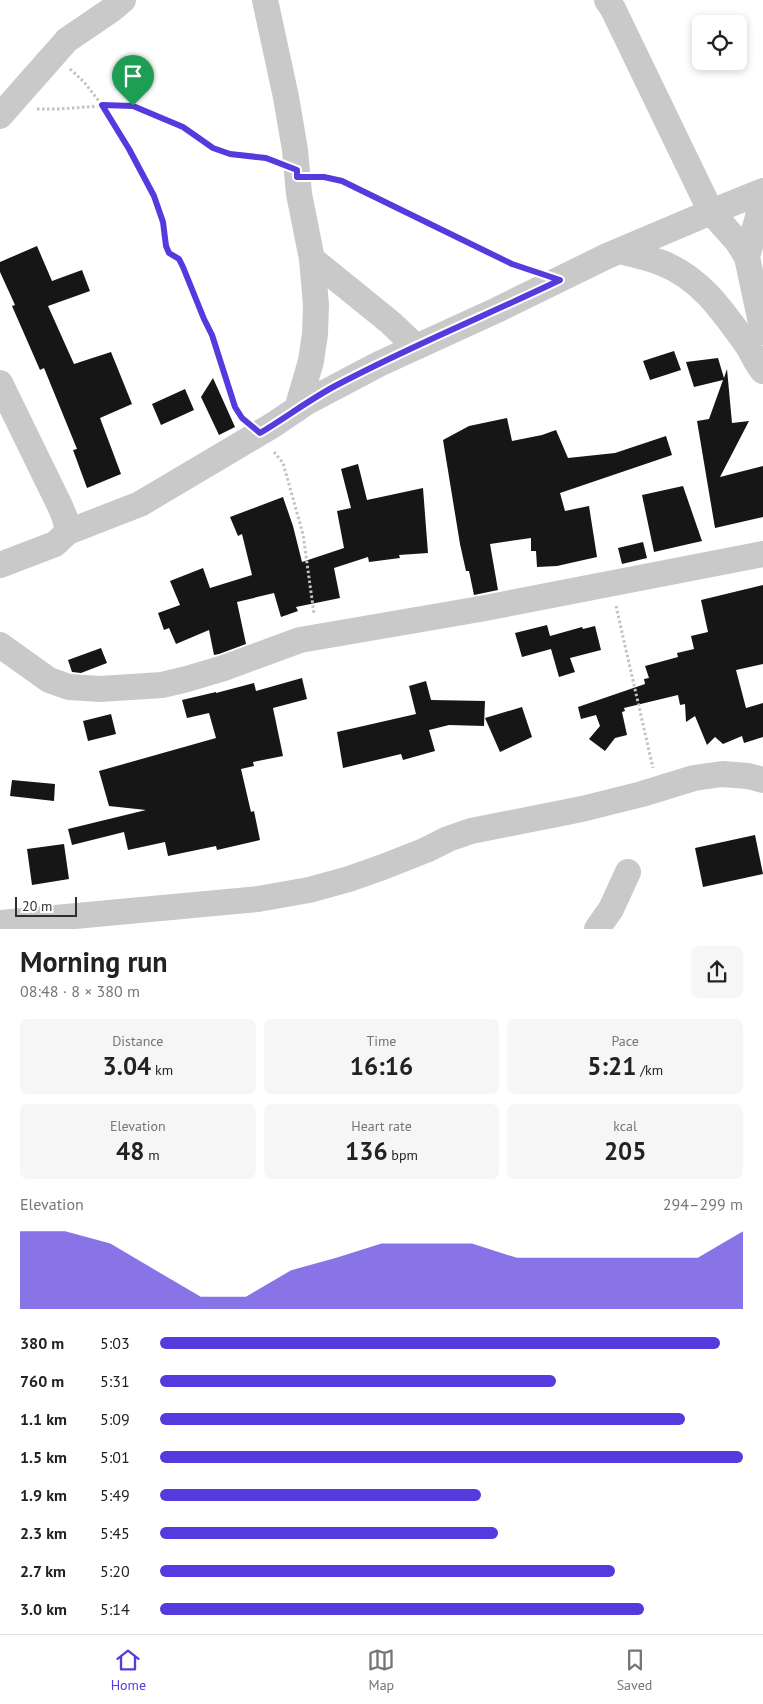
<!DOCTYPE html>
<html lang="en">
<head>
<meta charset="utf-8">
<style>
  :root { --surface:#fff; --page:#f6f6f6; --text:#222; --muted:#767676; --line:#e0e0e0; --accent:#573add }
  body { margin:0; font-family:"PT Sans",sans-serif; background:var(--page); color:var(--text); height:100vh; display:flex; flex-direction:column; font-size:19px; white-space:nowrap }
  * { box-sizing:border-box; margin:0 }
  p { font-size:16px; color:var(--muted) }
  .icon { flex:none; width:28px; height:28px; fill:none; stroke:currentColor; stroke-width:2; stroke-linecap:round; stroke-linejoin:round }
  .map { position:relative; height:929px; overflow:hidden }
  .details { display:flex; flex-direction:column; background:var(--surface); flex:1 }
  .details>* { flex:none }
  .controls { position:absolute; left:692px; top:15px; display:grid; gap:10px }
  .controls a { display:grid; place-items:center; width:55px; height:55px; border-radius:8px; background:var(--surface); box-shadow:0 2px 8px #0003; font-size:25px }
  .scale { position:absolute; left:15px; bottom:12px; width:62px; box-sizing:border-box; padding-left:5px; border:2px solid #2f2f2f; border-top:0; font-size:14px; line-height:18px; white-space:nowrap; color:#2f2f2f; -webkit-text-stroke:4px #fff; paint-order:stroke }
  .pin { position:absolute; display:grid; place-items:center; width:42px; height:42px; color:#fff; margin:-51px -21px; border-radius:50% 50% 50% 0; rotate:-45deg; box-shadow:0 0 5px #0007 }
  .pin .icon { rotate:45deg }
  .round { display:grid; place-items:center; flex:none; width:52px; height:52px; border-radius:8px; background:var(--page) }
  .headline { display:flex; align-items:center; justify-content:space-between; height:85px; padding:0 20px }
  h1 { font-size:28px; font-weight:700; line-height:38px }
  .metrics { display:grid; grid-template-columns:repeat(3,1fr); gap:8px; height:85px; padding:5px 20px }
  .metrics div { display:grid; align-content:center; border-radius:8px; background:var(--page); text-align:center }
  .metrics b { font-size:25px; font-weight:700 }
  .metrics small { font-size:14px; font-weight:400 }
  .metrics p { font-size:14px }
  .chart { height:140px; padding:10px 20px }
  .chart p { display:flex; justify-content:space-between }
  .chart svg { width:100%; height:90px; margin-top:5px; fill:var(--accent); opacity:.7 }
  ul { padding:0 20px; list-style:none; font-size:16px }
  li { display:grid; grid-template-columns:80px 60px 1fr; align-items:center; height:38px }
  li i { height:12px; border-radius:6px; background:var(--accent) }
  .dock { display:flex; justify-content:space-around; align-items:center; height:70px; border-top:1px solid var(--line); background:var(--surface); font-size:14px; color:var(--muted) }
  .dock a { display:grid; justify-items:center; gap:2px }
  .dock .active { color:var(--accent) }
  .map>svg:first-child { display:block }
  .building { fill:#161616 }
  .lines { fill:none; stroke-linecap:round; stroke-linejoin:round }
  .path { stroke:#c3c3c3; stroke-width:3; stroke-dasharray:2.5 2.5; stroke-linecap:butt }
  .minor { stroke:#c9c9c9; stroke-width:26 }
  .route-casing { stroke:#fff; stroke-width:10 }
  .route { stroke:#573add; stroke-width:6 }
</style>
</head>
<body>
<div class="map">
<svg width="763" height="929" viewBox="0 0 763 929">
  <rect width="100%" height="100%" fill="#fff"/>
  <path class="building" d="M 37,246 L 52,281 L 82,270 L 90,291 L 48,306 L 74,364 L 111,352 L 132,404 L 100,418 L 121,474 L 87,488 L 73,450 L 77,449 L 44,368 L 40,370 L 12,306 L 15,305 L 0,272 L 0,262 Z
    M 674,351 L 681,370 L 650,380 L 643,361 Z
    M 718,358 L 724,378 L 727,369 L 732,423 L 749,421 L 720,477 L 763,466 L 763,517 L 715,528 L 697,421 L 709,419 L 723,380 L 694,387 L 686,362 Z
    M 213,378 L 235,427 L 219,435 L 201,397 Z
    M 185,389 L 194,410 L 161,425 L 152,404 Z
    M 507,418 L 512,441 L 542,435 L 556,430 L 568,458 L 615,453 L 666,436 L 672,455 L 560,493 L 565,511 L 589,506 L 597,557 L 557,566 L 537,567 L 536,551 L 531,551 L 531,538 L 490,544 L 498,590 L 474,595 L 469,571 L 466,571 L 460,544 L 443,440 L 469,426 Z
    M 358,464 L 367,500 L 423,488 L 428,553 L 399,555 L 400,558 L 369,562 L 368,557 L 334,568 L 340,598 L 296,607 L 298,611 L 281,617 L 274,593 L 237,602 L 246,644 L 219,654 L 214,655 L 209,630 L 176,644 L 169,628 L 164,630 L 158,613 L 180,605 L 170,581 L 203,568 L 210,588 L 252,575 L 242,534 L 238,536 L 230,517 L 283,497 L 293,526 L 302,562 L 344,548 L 337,511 L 351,508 L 341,469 Z
    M 683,486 L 702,541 L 654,552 L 642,495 Z
    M 643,542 L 647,558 L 622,564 L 618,548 Z
    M 763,585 L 763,664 L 736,670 L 746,708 L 763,703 L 763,737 L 744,743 L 742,736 L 723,744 L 715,737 L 707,745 L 695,716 L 686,722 L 685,704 L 680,705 L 678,695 L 624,708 L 625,711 L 622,712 L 627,735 L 615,738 L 605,751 L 589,739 L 600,726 L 596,715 L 581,719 L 578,707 L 645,684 L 644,679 L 649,678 L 645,666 L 678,657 L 677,653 L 694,649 L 691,636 L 708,632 L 701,600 Z
    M 547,625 L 550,636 L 582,627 L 583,629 L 595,626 L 601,650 L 570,658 L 575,672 L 559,677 L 551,649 L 522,657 L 515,633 Z
    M 101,648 L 107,663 L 81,673 L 72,672 L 68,660 Z
    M 302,678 L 307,699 L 273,708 L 283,756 L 253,762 L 254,766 L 241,769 L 251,812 L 254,811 L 260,840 L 217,850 L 216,846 L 168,856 L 165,842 L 128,850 L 124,832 L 72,845 L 68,829 L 146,810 L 109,806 L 99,771 L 216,738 L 209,713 L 187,718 L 182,700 L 216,692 L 216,693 L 254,683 L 256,691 Z
    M 426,681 L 431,700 L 485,701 L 484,726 L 449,725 L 429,730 L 435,751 L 403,760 L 401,754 L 343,768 L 337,732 L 416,714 L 409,686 Z
    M 522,707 L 532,737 L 500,752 L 485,718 Z
    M 111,714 L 116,734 L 88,741 L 83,721 Z
    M 12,780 L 55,784 L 54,801 L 10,796 Z
    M 755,835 L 763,874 L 703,887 L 695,848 Z
    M 64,844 L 69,879 L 32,885 L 27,849 Z"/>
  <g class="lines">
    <path class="path" d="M 70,69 L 84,82 L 102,105 L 129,149 L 154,196 L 163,222 L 166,246 L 169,253 L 179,259 L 183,267 L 204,319 L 212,335 L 235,407 L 241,416
      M 37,109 L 59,109 L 112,105 L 133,106 L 183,127 L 213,148 L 230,154 L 266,158 L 273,161
      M 320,177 L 342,181 L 470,244 L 512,264 L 528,269
      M 274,452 L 283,463 L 303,534 L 314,614
      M 616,606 L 653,768"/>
    <path class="minor" d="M 265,0 L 286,97 L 295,150 L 299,194 L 312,259 L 316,305 L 315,334 L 311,361 L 297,409
      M 607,0 L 613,9 L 711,212 L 737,241 L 747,257 L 763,332
      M 0,116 L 67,40 L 111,10 L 123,0
      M 621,251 C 634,255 649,258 662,263 C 700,278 722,310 745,342 C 752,351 755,362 763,371
      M 747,257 L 759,213 L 763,208
      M 312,259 L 391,323 L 416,347
      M 0,383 L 60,506 L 65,518 L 68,532 L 55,544 L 0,565
      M 68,532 L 140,504 L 273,425 L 307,402 L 379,364 L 497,310 L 607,256 L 711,212 L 763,191
      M 0,645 L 49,680 L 69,687 L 100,689 L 162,685 L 187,679 L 224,668 L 300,640 L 480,609 L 763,554
      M 0,923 L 258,899 L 309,890 L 349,879 L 383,867 L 426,850 L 448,839 L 471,831 L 582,809 L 642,794 L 694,778 L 722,774 L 748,776 L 763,780
      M 597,929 L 611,909 L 628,872"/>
  </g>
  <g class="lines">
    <g class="route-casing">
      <path id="route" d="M 102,105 L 133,106 L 183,127 L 213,148 L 230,154 L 266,158 L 297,170 L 297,177 L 324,177 L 342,181 L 512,264 L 560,280 C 485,316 408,347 335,386 C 309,400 285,418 260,433 L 242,418 L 235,407 L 212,335 L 204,319 L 183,267 L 179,259 L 169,253 L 166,246 L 163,222 L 154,196 L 129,149 Z"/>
    </g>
    <use href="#route" class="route"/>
  </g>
</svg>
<div class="controls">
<a><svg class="icon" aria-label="locate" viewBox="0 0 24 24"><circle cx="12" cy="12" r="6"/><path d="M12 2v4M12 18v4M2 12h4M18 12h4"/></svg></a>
</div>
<div class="scale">20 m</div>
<div class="pin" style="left:133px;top:106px;background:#1e9e55"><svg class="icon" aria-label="arrive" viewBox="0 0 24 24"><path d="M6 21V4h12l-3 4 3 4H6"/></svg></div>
</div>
<section class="details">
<div class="headline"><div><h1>Morning run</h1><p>08:48 · 8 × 380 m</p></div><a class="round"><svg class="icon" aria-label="share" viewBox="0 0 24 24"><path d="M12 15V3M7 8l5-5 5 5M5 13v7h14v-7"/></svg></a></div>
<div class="metrics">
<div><p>Distance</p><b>3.04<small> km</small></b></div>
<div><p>Time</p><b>16:16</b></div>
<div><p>Pace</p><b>5:21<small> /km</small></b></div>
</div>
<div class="metrics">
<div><p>Elevation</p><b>48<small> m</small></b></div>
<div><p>Heart rate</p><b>136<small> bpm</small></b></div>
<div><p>kcal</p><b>205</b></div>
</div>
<div class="chart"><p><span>Elevation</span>294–299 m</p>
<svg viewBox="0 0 160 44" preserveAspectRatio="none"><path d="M0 44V6L10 6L20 12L30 25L40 38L50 38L60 25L70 19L80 12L90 12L100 12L110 19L120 19L130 19L140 19L150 19L160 6V44z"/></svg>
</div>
<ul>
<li><b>380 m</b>5:03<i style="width:96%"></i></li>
<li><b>760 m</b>5:31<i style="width:68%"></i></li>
<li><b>1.1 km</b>5:09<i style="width:90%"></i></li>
<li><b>1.5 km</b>5:01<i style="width:100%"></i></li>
<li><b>1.9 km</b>5:49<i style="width:55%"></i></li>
<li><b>2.3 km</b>5:45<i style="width:58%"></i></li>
<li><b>2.7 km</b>5:20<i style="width:78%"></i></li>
<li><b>3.0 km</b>5:14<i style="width:83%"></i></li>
</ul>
</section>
<nav class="dock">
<a class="active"><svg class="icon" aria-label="home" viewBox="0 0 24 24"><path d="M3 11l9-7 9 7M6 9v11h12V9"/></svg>Home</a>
<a><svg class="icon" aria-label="map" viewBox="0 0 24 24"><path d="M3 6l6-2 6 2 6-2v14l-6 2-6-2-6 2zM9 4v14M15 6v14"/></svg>Map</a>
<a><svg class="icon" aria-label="saved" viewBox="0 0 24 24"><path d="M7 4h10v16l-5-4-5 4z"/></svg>Saved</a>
</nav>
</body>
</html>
